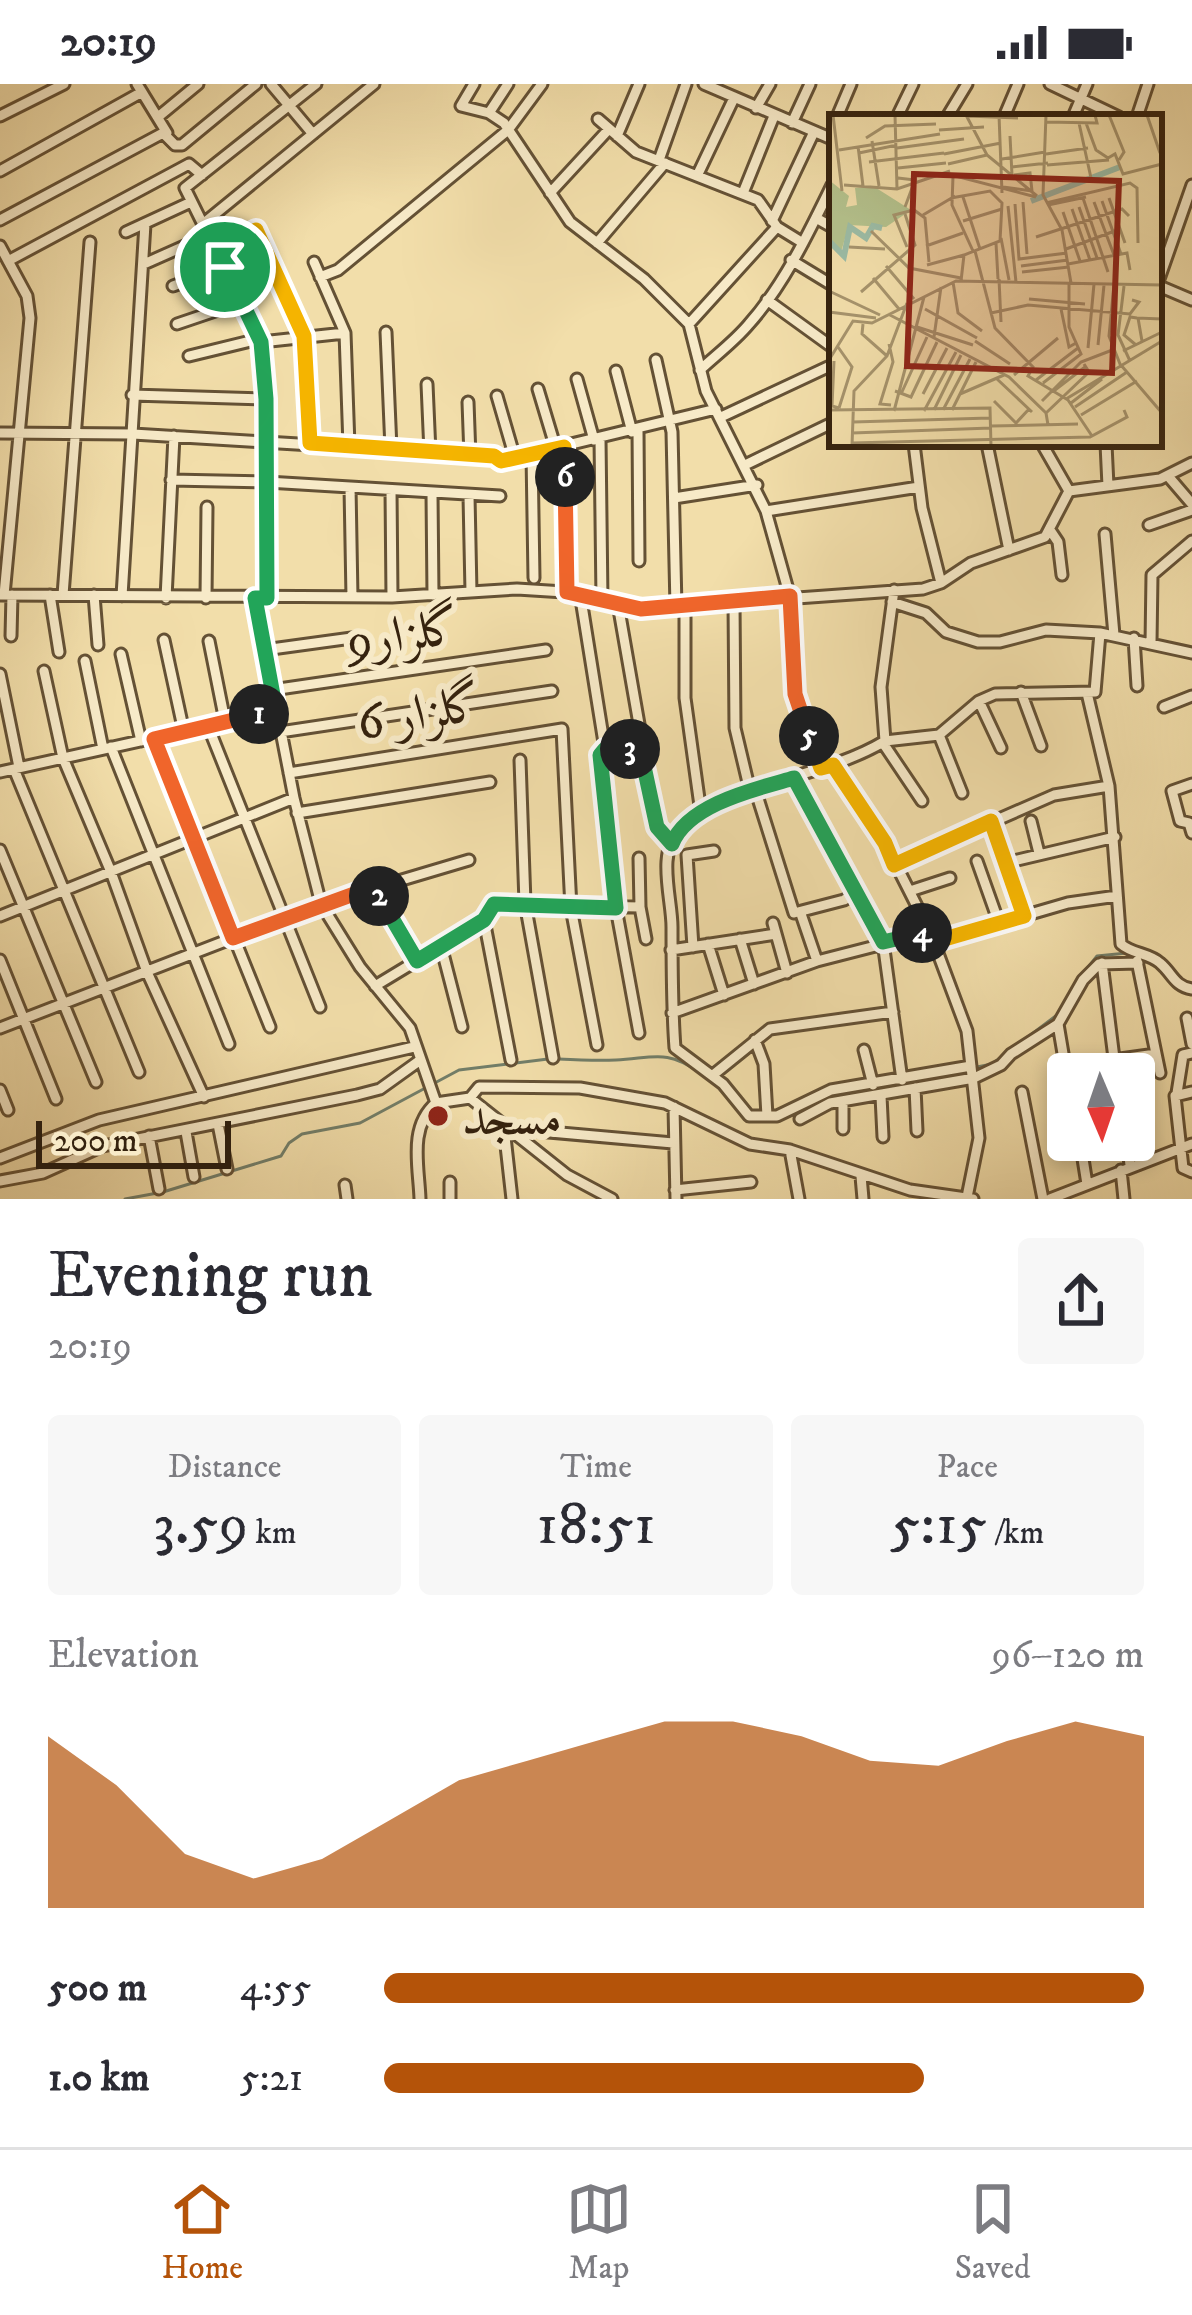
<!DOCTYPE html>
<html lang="en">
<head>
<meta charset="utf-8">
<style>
  :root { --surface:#fff; --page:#f7f7f7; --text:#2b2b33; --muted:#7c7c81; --line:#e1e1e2; --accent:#b45309 }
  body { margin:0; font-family:"IM FELL DW Pica",Amiri,serif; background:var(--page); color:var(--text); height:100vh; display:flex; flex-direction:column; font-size:45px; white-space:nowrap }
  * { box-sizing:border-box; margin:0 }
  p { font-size:39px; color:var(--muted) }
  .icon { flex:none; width:66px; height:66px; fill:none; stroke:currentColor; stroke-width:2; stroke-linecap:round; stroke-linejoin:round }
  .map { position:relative; height:1115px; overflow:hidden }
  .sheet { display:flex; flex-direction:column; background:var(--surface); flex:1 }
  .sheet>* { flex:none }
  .needle { width:78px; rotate:178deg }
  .controls { position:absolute; left:1047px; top:969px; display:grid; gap:24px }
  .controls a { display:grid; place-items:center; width:108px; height:108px; border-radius:12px; background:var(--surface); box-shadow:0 6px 18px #0003; font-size:60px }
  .scale { position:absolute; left:36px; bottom:30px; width:195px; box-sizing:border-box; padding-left:12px; border:6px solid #35220e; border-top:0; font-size:33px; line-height:42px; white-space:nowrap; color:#35220e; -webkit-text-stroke:9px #f7eac8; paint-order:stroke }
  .pin { position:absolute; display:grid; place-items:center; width:102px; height:102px; color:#fff; margin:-51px; border:6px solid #fff; border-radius:50%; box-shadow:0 3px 12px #0007 }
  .km { position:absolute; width:60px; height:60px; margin:-30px; border-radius:50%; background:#222; color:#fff; font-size:33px; line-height:60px; text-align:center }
  .round { display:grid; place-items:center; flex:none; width:126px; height:126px; border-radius:12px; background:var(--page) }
  .headline { display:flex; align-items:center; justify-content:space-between; height:204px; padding:0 48px }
  h1 { font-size:66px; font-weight:600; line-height:90px }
  .figures { display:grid; grid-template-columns:repeat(3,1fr); gap:18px; height:204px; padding:12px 48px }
  .figures div { display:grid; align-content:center; border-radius:12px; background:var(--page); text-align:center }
  .figures b { font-size:60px; font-weight:600 }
  .figures small { font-size:33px; font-weight:400 }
  .figures p { font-size:33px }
  .chart { height:336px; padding:24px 48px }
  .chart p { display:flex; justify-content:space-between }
  .chart svg { width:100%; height:216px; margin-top:12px; fill:var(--accent); opacity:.7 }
  ul { padding:0 48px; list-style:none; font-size:39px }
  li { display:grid; grid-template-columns:192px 144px 1fr; align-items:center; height:90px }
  li i { height:30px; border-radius:15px; background:var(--accent) }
  .status { display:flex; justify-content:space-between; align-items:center; height:84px; padding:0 60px; background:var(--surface); direction:ltr }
  .status svg { height:33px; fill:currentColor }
  .dock { display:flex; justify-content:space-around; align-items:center; height:168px; border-top:3px solid var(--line); background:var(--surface); font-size:33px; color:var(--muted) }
  .dock a { display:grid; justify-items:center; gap:6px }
  .dock .on { color:var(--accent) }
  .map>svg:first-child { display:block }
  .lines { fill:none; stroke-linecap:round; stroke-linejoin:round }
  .stream { stroke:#727e69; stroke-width:3 }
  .minor-casing { stroke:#645135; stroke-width:15 }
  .minor { stroke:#f7eac8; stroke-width:9 }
  .split-1-casing { stroke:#fff; stroke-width:24 }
  .split-2-casing { stroke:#fff; stroke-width:24 }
  .split-3-casing { stroke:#fff; stroke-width:24 }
  .split-4-casing { stroke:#fff; stroke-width:24 }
  .split-5-casing { stroke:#fff; stroke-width:24 }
  .split-6-casing { stroke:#fff; stroke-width:24 }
  .split-7-casing { stroke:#fff; stroke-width:24 }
  .split-1 { stroke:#22a559; stroke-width:15 }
  .split-2 { stroke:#f0652b; stroke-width:15 }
  .split-3 { stroke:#22a559; stroke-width:15 }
  .split-4 { stroke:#22a559; stroke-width:15 }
  .split-5 { stroke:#f5b400; stroke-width:15 }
  .split-6 { stroke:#f0652b; stroke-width:15 }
  .split-7 { stroke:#f5b400; stroke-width:15 }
  .poi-dot { fill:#8f2418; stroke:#f7eac8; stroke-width:4.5 }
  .labels { text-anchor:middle; stroke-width:12; stroke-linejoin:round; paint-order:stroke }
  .street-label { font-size:51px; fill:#35220e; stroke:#f7eac8 }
  .poi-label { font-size:51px; fill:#35220e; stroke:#f7eac8; text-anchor:start }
  .inset-river { fill:none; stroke:#9bbca6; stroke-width:6 }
  .inset-road { fill:none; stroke:#a6936c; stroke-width:3 }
  .view { fill:#8f2418; fill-opacity:0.15; stroke:#8f2418; stroke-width:6 }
  .inset-edge { fill:none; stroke:#35220e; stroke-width:6 }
</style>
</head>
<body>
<div class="status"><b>20:19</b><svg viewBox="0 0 49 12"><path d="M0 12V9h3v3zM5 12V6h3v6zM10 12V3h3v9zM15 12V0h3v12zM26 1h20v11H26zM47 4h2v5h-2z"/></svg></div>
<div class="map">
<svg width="1192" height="1115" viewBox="0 0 1192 1115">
  <rect width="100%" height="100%" fill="#f2deaa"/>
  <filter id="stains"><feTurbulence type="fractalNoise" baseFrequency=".00167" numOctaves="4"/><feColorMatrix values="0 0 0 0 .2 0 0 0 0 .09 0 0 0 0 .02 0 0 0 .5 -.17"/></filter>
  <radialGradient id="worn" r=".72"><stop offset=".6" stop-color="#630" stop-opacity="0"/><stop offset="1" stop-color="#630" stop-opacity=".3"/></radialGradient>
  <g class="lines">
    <path class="stream" d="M 1082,891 L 1097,872 L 1127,869
      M 558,975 C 577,976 597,977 616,976 C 654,974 666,965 699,988
      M 977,983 L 992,980 L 1057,931 L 1064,920
      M 925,994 L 945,990
      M 712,997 L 746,1033
      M 891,1004 L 910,997
      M 755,1036 C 790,1042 812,1015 847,1011
      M 125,1115 L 163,1108 L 281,1072 L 289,1059 L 302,1050 L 360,1039 L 459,986 L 548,975"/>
    <g class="minor-casing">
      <path id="minor" d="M 137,0 L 167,49
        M 271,0 L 313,50
        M 474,0 L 461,22 L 489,29 L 504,39 L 570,138 L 644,195 L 689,240 L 706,307 L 766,427 L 792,520 L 795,610 L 821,684
        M 704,0 L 832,55
        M 1050,0 L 1119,33
        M 756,24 L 770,0
        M 489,29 L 508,0
        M 0,32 L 64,0
        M 158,33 L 198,0
        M 837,33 L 851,0
        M 897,33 L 913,0
        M 947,33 L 967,0
        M 1004,33 L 1018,0
        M 1073,33 L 1087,0
        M 1137,33 L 1148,0
        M 598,35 L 636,68 L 758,116 L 777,143 L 803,159
        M 792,39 L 810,0
        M 617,52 L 639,0
        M 659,76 L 686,0
        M 0,87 L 142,8
        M 697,92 L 734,14
        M 550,109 L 609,45
        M 743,109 L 774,32
        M 816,134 L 832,143
        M 0,136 L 163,49 L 175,61 L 182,61 L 256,0
        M 772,137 L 813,50
        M 204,139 L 374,0
        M 126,148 L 191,118
        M 597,159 L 665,79
        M 0,162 L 27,212 L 30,234 L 4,511
        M 218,168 L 256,146 L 304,252 L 310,360
        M 791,176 L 832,201
        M 8,177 L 189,80 L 202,91
        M 314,178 L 345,249 L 349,362
        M 144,180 L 209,151
        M 320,193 L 338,186 L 508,46 L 542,0
        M 1159,195 L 1192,101
        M 173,202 L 225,183
        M 1159,202 L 1192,216
        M 767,216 L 832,263
        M 177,240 L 242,218
        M 689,240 L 777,143
        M 386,248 L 391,365
        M 261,258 L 345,249
        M 189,272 L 259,255
        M 656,276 L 672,348 L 676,523
        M 700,286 C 716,271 735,257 749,240 C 784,201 809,148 832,101
        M 616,287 L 632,348
        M 577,295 L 594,356
        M 427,300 L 430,369
        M 538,305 L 556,365
        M 132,311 L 265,315
        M 497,312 L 515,374
        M 468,318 L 470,373
        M 721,333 L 832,281
        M 638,346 L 639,477
        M 0,349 L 133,350 L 494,372 L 501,377 L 716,325
        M 600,355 L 602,515
        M 914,360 L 922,424 L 941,499
        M 987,360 L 1009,466
        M 1042,360 L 1069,407
        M 1106,360 L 1108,402
        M 564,363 L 567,508
        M 532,370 L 534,494
        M 745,381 L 832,339
        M 1168,392 L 1192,420
        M 171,396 L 267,398 L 500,412
        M 350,403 L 352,513
        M 391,406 L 392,513
        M 432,410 L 433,511
        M 469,412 L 471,508
        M 674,414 L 757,401
        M 766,427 L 919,403
        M 1149,441 L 1192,426
        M 1050,446 L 1058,458 L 1062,491
        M 1105,450 L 1114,551
        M 894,506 L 881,603 L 885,657 C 845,681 798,690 754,705 C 731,714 698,726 680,744 C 656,769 672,814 672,843 C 672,884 672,924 675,964 L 723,1000 L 749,1032 L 777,1032 L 831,1006 L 971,982
        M 580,509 L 605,665 L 600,671 L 616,824 L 639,949
        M 0,511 L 392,513 L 517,505 L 580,509 L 641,525 L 923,505 L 941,499 L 971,479 L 1045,453 L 1069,407 L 1160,395 L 1192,379
        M 50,511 L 59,568
        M 63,511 L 90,158
        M 94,511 L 98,561
        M 122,512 L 145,140
        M 267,513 L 265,315 L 261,258 L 185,104 L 316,0
        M 166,514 L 174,352
        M 206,514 L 207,423
        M 255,514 L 294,714 L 321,820 L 360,883 L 410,944 L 436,1019
        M 734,518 L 735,644 L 750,707
        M 892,518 L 926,529 L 946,548 L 978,558 L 1000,558 L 1046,546 L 1100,549 L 1192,569
        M 618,520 L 657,743 L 672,760
        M 685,522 L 685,614 L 701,729
        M 11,552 L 12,511
        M 1134,554 L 1137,602
        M 164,556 L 184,648
        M 209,557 L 225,637
        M 1151,559 L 1152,491 L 1192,457
        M 264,566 L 359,553
        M 121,570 L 141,657
        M 85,577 L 103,665
        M 44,587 L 63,674 L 111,788 L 147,888 L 204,1013
        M 0,590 L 19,683
        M 272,606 L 546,566
        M 1021,608 L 1041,662
        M 1087,609 L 1109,702 L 1121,860 C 1132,870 1149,869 1160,879 C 1173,890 1174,902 1192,905
        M 979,617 L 1001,664
        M 1164,623 L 1192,612
        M 208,642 L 320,923
        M 280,648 L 552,607
        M 939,651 L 962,709
        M 154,655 L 270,943
        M 885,657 L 939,651 L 979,617 L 995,610 L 1095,608 L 1100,549
        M 883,659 L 922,717
        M 111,663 L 229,960
        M 605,665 L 641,665
        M 520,676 L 525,819 L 553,974
        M 833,681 L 885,759 L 930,848 L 967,947 L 979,1054 L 967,1113
        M 14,685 L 139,988
        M 0,688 L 276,627
        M 289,689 L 562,645 L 571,824 L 597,961
        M 794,694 L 883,858 L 902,996
        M 1192,700 L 1172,707 L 1180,737 L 1189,739 L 1192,749
        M 755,705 L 794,829 L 844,816 L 858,808
        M 297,729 L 490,698
        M 991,737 L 1024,832
        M 1031,737 L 1039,769
        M 0,766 L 96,998
        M 639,774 L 640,823 L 646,855
        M 977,777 L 999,839
        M 1005,779 L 1115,753
        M 894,781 L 1054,711 L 1109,702
        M 376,802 L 384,824 L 417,877
        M 910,807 L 950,794
        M 801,830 L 817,877
        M 0,832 L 294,714
        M 484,836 L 511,976
        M 773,839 L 787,889
        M 740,855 L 754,900
        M 934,858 L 1068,819 L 1117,812
        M 708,860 L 724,911
        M 441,862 L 462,943
        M 693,863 L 687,771 L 714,767
        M 671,866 L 776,850
        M 0,876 L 56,1015
        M 1137,877 L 1160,989
        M 1102,879 L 1116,990
        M 375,902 L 484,836 L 494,820 L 640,823
        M 672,929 L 817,877 L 930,848
        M 1187,934 L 1192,960
        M 1058,940 L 1068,999
        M 0,944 L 321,820 L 469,776
        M 755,956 L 764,980 L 767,1032
        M 864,966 L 873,1001
        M 1113,976 L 1156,970
        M 713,991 L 770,945 L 893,928
        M 915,1004 L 917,1047
        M 0,1006 L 8,1026
        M 1022,1008 L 1043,1115
        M 1192,1008 L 1175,1012 L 1183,1084 L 1192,1088
        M 1177,1009 L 1183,971 L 1192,969
        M 881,1012 L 883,1053
        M 470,1014 L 567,1091 L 612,1115
        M 843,1017 L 843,1045
        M 436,1019 L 470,1014 L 479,1003 L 580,1004 L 665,1019 L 750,1060 L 790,1066 L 910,1106 L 973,1115
        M 674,1023 L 676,1115
        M 800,1035 L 830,1019 L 974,994 L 1001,981 L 1011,970 L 1058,940 L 1083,896 L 1099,880 L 1138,879
        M 218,1040 L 227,1085
        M 186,1048 L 194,1093
        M 149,1052 L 159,1105
        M 1080,1056 L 1087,1100
        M 1127,1056 L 1130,1081
        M 790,1066 L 799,1115
        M 0,1074 L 99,1036 L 414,963
        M 1121,1086 L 1124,1115
        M 861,1092 L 863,1115
        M 0,1097 L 43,1089 L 103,1062 L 357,1011 L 380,1005 L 419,977
        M 450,1098 L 450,1115
        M 345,1101 L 347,1115
        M 675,1106 L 751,1098
        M 420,1115 C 419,1083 408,1043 436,1019
        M 512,1115 L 504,1044 L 673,1059
        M 1050,1115 L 1192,1060"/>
    </g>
    <use href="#minor" class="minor"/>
  </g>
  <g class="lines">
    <g class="split-1-casing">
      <path id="split-1" d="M 225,183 L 261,258 L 266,315 L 267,514 L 255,514 L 276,627 L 259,630"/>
    </g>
    <g class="split-2-casing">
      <path id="split-2" d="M 259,630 L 154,655 L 233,854 L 376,802 L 379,812"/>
    </g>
    <g class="split-3-casing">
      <path id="split-3" d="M 379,812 L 417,877 L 484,836 L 494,820 L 616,824 L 600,671 L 605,665 L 630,665"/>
    </g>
    <g class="split-4-casing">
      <path id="split-4" d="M 630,665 L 640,664 L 657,743 L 672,760 C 688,720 756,705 794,694 L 883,858 L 922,849"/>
    </g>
    <g class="split-5-casing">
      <path id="split-5" d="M 809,652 L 821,684 L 833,681 L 885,759 L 894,781 L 991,737 L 1024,832 L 934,858 L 930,848 L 922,849"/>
    </g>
    <g class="split-6-casing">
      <path id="split-6" d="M 565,393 L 567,508 L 641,525 L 790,512 L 795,610 L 809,652"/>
    </g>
    <g class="split-7-casing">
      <path id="split-7" d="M 225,183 L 218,167 L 256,146 L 304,252 L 310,359 L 494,372 L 501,377 L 564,363 L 565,393"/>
    </g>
    <use href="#split-1" class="split-1"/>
    <use href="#split-2" class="split-2"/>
    <use href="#split-3" class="split-3"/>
    <use href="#split-4" class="split-4"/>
    <use href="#split-5" class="split-5"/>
    <use href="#split-6" class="split-6"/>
    <use href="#split-7" class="split-7"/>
  </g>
  <circle class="poi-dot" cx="438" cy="1032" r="12"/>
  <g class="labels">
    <g class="street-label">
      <text transform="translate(403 548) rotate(-8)" y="18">گلزار9</text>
      <text transform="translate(419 627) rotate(-10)" y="18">گلزار 6</text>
    </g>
    <g class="poi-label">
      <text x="462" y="1050">مسجد</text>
    </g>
  </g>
  <g transform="translate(829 30)">
    <rect width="333" height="333" fill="#f2deaa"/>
    <path d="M 0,66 L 20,82 L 17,93 L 28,91 L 26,74 L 44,72 L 82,96 L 57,113 L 20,111 L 11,141 L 0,126 Z" fill="#b4c28d"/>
    <path class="inset-river" d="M 202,87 L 291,53M 0,127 L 15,142 L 21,113 L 37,124 L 44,112 L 53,114"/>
    <path class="inset-road" d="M 4,1 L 13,77M 66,1 L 68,75M 137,1 L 158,41 L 208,82M 170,1 L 173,79M 217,1 L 214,81 L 233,116 L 242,169M 280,1 L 295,38 L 290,46M 318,1 L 331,39M 138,2 L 189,4M 217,8 L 268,9 L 266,1M 250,9 L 262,64M 257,9 L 267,36 L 279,44 L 286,40 L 294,60 L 333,50M 110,16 L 155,13M 181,22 L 183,61M 37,24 L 56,12 L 107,10M 43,27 L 50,72M 29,32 L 34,72M 68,34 L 135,25M 10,36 L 111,20M 30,39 L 68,31M 115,40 L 172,29M 217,40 L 259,34M 173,45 L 216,38M 40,48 L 115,39M 119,50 L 158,41M 218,51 L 280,46M 183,53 L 219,49M 69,54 L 117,49M 115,59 L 207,83M 124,62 L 123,91 L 144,137M 69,64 L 86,66 L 76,93M 15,71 L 68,75 L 121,57M 174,73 L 203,77 L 201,59 L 185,61M 134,83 L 151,135M 122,84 L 161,77 L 173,89 L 171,127 L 135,141 L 132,167M 254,84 L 279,158M 280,84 L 296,129M 273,87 L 292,140M 194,88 L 198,140M 265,88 L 285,141M 217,89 L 301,69 L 308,74 L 309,129M 186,90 L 190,145 L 238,139M 219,91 L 257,83M 179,92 L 187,168M 250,93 L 268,144M 243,95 L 261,146M 234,98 L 251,147M 94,101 L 126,82M 134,107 L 173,95M 42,117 L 80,154 L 132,164M 207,123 L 293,95 L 300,102M 172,124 L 180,166M 167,129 L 169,165M 97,132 L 134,119M 20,133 L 56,135M 78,133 L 65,101 L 85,96 L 96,104 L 100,148M 237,135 L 291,115M 146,137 L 166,214 L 204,253 L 199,262 L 239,286 L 263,322M 239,150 L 298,139 L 301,156M 98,151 L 135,141M 57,152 L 85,185M 192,152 L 239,146M 193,158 L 240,153M 44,164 L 70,195M 170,165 L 172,208M 124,168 L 129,199 L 153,217M 285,171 L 280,222 L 291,250 L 333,299M 295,172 L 289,221 L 301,247M 0,177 L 51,201M 32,178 L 86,131 L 76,100M 200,185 L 256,190M 96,195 L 148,224M 232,195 L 240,233 L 247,229M 0,198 L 47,204M 162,199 L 199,191 L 301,200 L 310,188 L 303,186M 59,200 L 180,263 L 217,299 L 219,311M 34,210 L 33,220 L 58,242M 88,213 L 144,231M 105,223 L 112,173M 146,227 L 181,250M 313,227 L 309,204 L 333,205M 60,230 L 64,248 L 51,290 L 62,291M 269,231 L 275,171M 307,231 L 295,221 L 301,203 L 308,204M 9,233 L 23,253 L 10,294M 259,234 L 265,170M 294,237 L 333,218M 0,246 L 24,207 L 43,209 L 127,167 L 333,171M 5,247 L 3,292 L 10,294M 185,261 L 229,224M 168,265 L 203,298M 207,266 L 249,234M 214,269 L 252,240 L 240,213 L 240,169M 226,276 L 256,253M 66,277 L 82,283 L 108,228M 72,280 L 98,223M 94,280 L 118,234M 131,280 L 175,261M 237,285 L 333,227M 165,287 L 187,309 L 200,295M 213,287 L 252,248 L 286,235M 242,289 L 273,265M 246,293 L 298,258M 0,296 L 161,294 L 162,332M 105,296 L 132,241M 114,296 L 141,245M 123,296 L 147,248M 65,297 L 95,183M 95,297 L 127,238M 217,299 L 260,258 L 255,250M 252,301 L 308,267M 24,308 L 161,304M 162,312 L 249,310M 23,319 L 162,314M 23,329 L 261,323 L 298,303 L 295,296M 23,332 L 25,277 L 58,242 L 78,189"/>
    <path class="view" d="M 85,60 L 290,67 L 283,259 L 78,252 Z"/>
    <rect width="333" height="333" class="inset-edge"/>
  </g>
  <rect width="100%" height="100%" filter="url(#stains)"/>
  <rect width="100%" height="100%" fill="url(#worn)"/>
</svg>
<div class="controls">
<a><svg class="needle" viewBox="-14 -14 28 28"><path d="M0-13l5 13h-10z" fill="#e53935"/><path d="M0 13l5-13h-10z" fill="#7c7c81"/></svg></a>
</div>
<div class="scale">200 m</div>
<div class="pin" style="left:225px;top:183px;background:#1e9e55"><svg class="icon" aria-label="arrive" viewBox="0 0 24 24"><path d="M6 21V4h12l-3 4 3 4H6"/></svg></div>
<b class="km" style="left:259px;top:630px">1</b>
<b class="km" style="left:379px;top:812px">2</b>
<b class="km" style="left:630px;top:665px">3</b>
<b class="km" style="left:922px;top:849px">4</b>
<b class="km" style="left:809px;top:652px">5</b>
<b class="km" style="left:565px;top:393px">6</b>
</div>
<section class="sheet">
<div class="headline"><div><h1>Evening run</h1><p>20:19</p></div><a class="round"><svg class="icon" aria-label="share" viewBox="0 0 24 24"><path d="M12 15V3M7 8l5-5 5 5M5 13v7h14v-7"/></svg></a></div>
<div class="figures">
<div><p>Distance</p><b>3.59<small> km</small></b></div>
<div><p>Time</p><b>18:51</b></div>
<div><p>Pace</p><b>5:15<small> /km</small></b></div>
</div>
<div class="chart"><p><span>Elevation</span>96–120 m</p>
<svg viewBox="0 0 160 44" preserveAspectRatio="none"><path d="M0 44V9L10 19L20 33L30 38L40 34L50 26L60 18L70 14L80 10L90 6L100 6L110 9L120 14L130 15L140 10L150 6L160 9V44z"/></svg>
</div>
<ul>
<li><b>500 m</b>4:55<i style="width:100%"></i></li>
<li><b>1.0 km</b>5:21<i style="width:71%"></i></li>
</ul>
</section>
<nav class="dock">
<a class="on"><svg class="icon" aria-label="home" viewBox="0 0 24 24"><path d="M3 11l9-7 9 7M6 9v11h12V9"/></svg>Home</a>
<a><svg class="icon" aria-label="map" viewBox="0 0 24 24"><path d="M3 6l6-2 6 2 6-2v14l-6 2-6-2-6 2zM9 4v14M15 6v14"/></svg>Map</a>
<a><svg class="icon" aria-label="saved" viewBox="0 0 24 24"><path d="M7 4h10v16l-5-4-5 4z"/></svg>Saved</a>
</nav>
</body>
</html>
